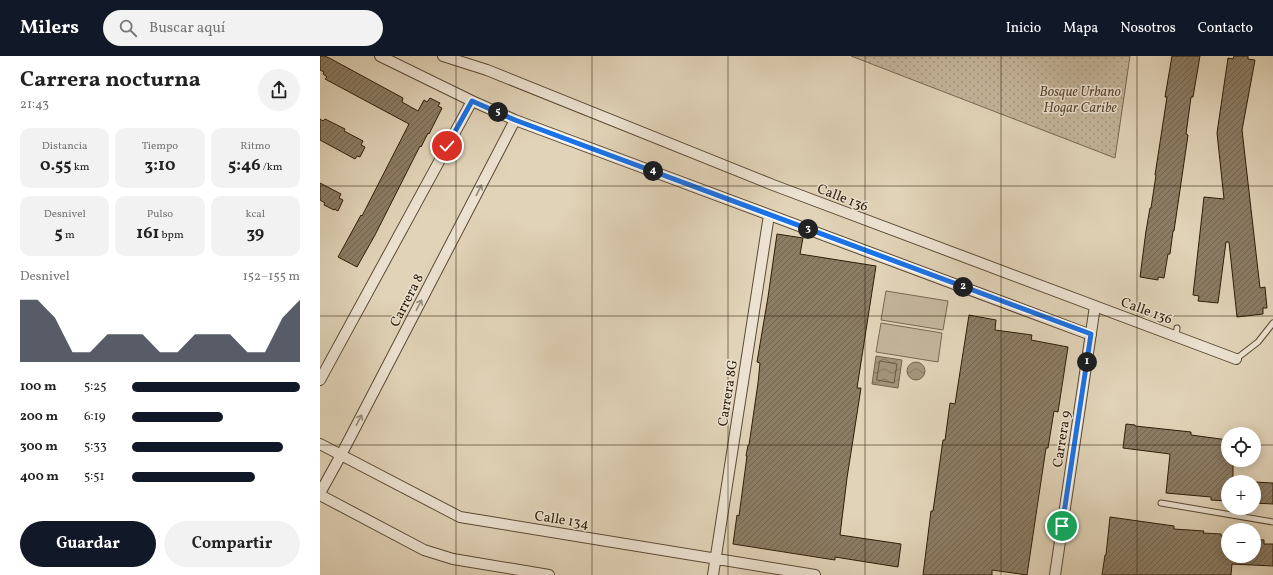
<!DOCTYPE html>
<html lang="es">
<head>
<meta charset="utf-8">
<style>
  :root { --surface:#fff; --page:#f2f2f2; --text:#222; --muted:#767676; --accent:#111827 }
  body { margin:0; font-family:Vollkorn,serif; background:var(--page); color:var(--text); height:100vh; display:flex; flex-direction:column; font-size:15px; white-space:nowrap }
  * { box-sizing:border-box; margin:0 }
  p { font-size:13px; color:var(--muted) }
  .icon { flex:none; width:22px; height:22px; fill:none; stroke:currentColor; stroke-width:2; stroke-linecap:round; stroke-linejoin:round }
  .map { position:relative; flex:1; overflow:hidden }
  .drawer { display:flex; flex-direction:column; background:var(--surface); width:320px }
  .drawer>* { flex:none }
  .tools { position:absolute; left:901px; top:371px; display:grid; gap:8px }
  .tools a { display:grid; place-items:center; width:40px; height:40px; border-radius:50%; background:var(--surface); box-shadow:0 2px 10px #0003; font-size:20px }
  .pin { position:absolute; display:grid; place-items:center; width:34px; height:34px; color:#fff; margin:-17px; border:2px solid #fff; border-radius:50%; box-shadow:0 1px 4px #0007 }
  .km { position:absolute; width:20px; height:20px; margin:-10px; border-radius:50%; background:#222; color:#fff; font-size:11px; line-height:20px; text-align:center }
  .round { display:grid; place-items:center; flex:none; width:42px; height:42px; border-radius:21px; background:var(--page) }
  .headline { display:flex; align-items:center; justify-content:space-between; height:68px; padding:0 20px }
  h1 { font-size:22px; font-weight:700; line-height:30px }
  .figures { display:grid; grid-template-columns:repeat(3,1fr); gap:6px; height:68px; padding:4px 20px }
  .figures div { display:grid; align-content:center; border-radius:10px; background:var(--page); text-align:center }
  .figures b { font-size:17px; font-weight:700 }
  .figures small { font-size:11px; font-weight:400 }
  .figures p { font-size:11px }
  .chart { height:112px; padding:8px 20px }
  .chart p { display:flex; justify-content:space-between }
  .chart svg { width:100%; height:72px; margin-top:4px; fill:var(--accent); opacity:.7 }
  .action { display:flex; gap:8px; margin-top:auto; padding:8px 20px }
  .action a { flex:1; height:46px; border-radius:24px; background:var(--accent); color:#fff; font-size:16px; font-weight:700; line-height:46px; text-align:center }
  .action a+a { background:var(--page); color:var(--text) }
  ul { padding:0 20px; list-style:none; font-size:13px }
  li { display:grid; grid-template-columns:64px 48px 1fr; align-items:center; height:30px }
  li i { height:10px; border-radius:5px; background:var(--accent) }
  header { display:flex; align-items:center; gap:24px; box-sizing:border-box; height:56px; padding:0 20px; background:var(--accent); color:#fff }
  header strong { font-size:19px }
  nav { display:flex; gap:22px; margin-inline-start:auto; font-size:14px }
  .search { width:280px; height:36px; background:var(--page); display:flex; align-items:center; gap:10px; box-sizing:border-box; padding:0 14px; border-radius:22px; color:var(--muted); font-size:15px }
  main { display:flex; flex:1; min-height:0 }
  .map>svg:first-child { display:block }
  .grass { fill:url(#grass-dots); stroke:#786851 }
  .pitch { fill:#c3b49a; stroke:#786851 }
  .water { fill:url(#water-waves); stroke:#75654e }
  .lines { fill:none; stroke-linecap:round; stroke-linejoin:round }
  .shore { stroke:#695942; stroke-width:1 }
  .building { fill:url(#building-hatch); stroke:#2e1d08 }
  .lane-casing { stroke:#5b4a34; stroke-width:7 }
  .street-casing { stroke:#5b4a34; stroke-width:12 }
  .lane { stroke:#ece2d1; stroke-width:5 }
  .street { stroke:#ece2d1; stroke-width:10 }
  .oneway { stroke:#968977 }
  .route-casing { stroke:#fff; stroke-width:8 }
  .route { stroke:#1a73e8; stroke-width:5 }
  .grid { fill:none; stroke:#2e1d08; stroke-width:1; stroke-opacity:0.55 }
  .labels { text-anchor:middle; stroke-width:3; stroke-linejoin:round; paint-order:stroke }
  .park-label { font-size:14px; font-style:italic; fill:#5b4a34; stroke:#ece2d1 }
  .street-label { font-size:14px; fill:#2e1d08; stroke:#ece2d1 }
</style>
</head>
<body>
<header>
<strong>Milers</strong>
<div class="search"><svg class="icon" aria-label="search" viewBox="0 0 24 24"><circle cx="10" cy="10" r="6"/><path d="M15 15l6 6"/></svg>Buscar aquí</div>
<nav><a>Inicio</a><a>Mapa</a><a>Nosotros</a><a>Contacto</a></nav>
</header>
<main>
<section class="drawer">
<div class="headline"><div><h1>Carrera nocturna</h1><p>21:43</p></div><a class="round"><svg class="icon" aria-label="share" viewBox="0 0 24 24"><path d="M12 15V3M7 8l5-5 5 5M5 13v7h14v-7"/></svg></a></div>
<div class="figures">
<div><p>Distancia</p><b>0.55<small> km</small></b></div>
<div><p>Tiempo</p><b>3:10</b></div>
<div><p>Ritmo</p><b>5:46<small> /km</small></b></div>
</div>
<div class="figures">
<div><p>Desnivel</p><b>5<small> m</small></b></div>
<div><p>Pulso</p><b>161<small> bpm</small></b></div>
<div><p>kcal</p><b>39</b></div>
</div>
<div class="chart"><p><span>Desnivel</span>152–155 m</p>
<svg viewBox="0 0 160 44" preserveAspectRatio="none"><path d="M0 44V6L10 6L20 17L30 38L40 38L50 27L60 27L70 27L80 38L90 38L100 27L110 27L120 27L130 38L140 38L150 17L160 6V44z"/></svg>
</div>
<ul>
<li><b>100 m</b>5:25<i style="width:100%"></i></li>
<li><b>200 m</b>6:19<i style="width:54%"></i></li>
<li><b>300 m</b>5:33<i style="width:90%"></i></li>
<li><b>400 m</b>5:51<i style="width:73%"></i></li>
</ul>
<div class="action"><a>Guardar</a><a>Compartir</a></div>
</section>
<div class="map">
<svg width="953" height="519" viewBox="0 0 953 519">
  <defs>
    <pattern id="grass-dots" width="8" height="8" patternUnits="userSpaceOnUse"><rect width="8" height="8" fill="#c3b49a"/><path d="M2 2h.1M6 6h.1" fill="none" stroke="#a89a83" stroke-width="1.8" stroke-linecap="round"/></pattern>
    <pattern id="water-waves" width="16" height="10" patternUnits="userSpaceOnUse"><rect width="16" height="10" fill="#a4957c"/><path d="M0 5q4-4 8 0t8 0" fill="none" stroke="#867964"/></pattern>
    <pattern id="building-hatch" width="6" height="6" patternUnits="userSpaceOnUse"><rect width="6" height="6" fill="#8b7c64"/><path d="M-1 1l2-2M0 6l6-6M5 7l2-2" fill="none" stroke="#726550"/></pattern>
  </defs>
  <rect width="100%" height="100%" fill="#e1d3b8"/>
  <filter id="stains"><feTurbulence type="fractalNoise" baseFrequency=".005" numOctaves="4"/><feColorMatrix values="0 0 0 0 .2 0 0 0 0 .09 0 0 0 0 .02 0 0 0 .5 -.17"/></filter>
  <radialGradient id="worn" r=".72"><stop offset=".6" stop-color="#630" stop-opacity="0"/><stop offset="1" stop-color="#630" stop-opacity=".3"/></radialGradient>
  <path class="grass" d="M 531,0 L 810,0 L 795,102 Z"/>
  <path class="pitch" d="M 566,235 L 628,245 L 623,274 L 561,264 Z
    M 561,267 L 622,277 L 618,306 L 556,296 Z"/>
  <path class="water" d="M 556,300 L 582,304 L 578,332 L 552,328 Z
    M587 315a9 9 0 1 1 18 0a9 9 0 1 1-18 0Z"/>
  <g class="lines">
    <path class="shore" d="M 560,305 L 577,308 L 574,327 L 557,324 Z"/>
  </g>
  <path class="building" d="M 0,0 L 5,0 L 13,4 L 83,42 L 82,46 L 98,55 L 104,44 L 107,46 L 110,42 L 120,47 L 118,50 L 122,52 L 109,78 L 108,77 L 101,91 L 100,90 L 55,179 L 37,211 L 18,201 L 41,159 L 42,160 L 89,68 L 5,23 L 7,21 L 3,18 L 4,16 L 0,14 Z
    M 852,0 L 880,0 L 873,41 L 871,41 L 866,78 L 868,79 L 854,175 L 853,175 L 850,198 L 848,198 L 844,222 L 838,221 L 838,224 L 820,221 L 826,175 L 830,152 L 831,152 L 836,119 L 835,119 L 847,41 L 845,41 Z
    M 914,0 L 928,0 L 928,3 L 935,4 L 922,74 L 940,232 L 945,231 L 947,252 L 943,252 L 943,258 L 917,261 L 909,186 L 906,186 L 898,247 L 878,245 L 879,240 L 873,239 L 884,141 L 904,143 L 897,77 L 908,2 L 913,3 Z
    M 0,63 L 3,65 L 5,63 L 25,73 L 24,75 L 43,85 L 41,89 L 45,91 L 40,101 L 37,100 L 35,103 L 0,84 Z
    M 0,127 L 21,138 L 19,142 L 23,144 L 18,155 L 14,153 L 14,154 L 4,149 L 5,147 L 0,144 Z
    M 457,178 L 483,182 L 480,198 L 556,210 L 537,332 L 541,332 L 527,422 L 520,479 L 581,488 L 578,511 L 515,501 L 515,504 L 413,488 L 417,459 L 419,460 L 427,400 L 426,400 L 428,389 L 429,389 L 438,327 L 440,307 L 437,306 L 448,241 Z
    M 649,259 L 676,264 L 675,274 L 712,279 L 711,284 L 748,291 L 738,356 L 734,355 L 728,392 L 726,392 L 707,519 L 672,514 L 672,519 L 603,519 L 611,455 L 613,455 L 623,384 L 625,384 L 630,347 L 635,348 Z
    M 806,368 L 815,369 L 815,370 L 871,376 L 871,379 L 908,384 L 908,404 L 913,404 L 913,426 L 908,426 L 908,445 L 891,444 L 891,441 L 846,437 L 850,398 L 803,392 Z
    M 934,426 L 953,427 L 953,448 L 934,447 Z
    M 790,461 L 854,470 L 854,473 L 884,475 L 883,477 L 901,478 L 901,480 L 908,480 L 908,500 L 934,500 L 934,483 L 944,484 L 944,488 L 953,488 L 953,510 L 912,508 L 911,519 L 782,519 L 785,499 L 786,499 Z"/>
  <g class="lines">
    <g class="lane-casing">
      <path id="lane" d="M 856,280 L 857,272
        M 916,303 L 938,286 L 953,267
        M 841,447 L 953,466"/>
    </g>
    <g class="street-casing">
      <path id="street" d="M 60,0 L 152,45 L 195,64 L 771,279
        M 123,0 L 167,14 L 453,129 L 916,303
        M 0,324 L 152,45
        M 0,388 L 140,461 L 495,519
        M 0,437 L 21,399 L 195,64
        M 0,439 L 104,494 L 133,503 L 229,519
        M 393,519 L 449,159
        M 735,519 L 775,250"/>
    </g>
    <use href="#lane" class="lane"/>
    <use href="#street" class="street"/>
  </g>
  <defs><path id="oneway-shaft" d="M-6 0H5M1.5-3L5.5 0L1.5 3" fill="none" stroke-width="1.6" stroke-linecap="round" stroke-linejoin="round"/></defs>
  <g class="oneway">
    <use href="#oneway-shaft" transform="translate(159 134) rotate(-63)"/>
    <use href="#oneway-shaft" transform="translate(99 249) rotate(-63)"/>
    <use href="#oneway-shaft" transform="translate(39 364) rotate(-63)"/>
  </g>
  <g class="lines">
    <g class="route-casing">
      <path id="route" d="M 127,90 L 152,45 L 195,64 L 771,278 L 742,470"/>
    </g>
    <use href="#route" class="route"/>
  </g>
  <path class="grid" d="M 136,0 L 136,519M 272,0 L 272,519M 408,0 L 408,519M 545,0 L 545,519M 681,0 L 681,519M 817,0 L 817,519M 0,130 L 953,130M 0,260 L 953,260M 0,389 L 908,389M 934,389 L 953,389"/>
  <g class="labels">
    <g class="park-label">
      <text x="760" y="40">Bosque Urbano<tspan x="760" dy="16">Hogar Caribe</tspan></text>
    </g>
    <g class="street-label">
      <text transform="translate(523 141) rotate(21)" y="5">Calle 136</text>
      <text transform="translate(86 244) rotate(-63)" y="5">Carrera 8</text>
      <text transform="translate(827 254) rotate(20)" y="5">Calle 136</text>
      <text transform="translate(407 337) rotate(-81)" y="5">Carrera 8G</text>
      <text transform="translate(741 383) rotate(-81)" y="5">Carrera 9</text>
      <text transform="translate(242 463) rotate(9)" y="5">Calle 134</text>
    </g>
  </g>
  <rect width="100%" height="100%" filter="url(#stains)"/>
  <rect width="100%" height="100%" fill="url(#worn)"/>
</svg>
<div class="tools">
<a><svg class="icon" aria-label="locate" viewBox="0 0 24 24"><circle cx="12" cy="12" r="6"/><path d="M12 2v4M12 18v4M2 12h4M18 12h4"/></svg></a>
<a>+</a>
<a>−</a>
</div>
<div class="pin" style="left:742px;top:470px;background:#1e9e55"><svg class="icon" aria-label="arrive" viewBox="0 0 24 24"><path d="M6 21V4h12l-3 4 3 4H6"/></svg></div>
<div class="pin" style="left:127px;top:90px;background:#d93025"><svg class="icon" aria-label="check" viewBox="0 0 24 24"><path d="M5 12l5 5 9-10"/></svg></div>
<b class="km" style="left:767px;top:306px">1</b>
<b class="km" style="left:643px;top:231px">2</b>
<b class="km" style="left:488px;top:173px">3</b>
<b class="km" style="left:333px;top:115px">4</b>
<b class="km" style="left:178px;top:56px">5</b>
</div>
</main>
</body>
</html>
